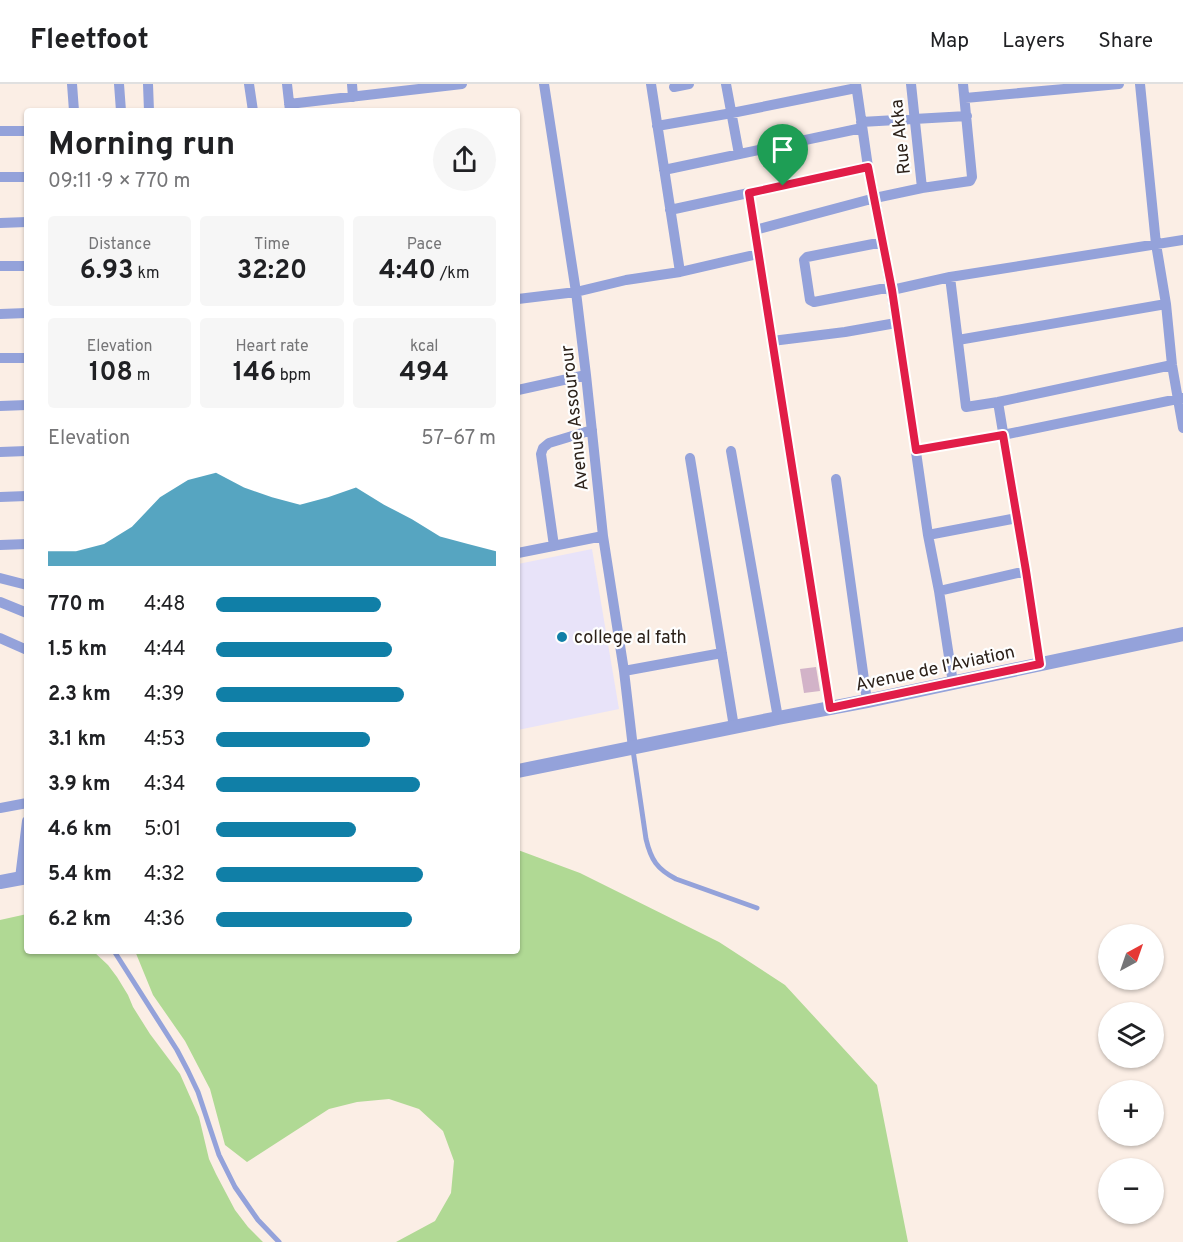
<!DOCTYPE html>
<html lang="en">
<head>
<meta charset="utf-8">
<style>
  :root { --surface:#fff; --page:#f6f6f6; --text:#202124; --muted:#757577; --line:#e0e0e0; --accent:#107fa7 }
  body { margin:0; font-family:Overpass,sans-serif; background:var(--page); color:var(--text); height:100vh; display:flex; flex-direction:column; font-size:22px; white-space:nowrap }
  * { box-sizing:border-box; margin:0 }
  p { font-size:20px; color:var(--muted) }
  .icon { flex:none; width:33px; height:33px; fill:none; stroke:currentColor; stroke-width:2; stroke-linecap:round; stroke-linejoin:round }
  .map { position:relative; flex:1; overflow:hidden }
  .side { position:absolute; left:24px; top:24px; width:496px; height:846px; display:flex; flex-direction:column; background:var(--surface); border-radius:6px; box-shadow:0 2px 4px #0004 }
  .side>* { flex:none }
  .needle { width:39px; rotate:40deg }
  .controls { position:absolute; left:1098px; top:840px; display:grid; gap:12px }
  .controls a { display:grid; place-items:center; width:66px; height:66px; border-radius:50%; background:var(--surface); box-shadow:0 2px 4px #0004; font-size:30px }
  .pin { position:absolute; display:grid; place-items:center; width:51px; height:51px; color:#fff; margin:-62px -26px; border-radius:50% 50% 50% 0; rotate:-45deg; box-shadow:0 0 6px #0007 }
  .pin .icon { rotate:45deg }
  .round { display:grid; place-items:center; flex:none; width:63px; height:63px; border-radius:32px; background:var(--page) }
  .headline { display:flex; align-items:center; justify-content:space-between; height:102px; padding:0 24px }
  h1 { font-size:33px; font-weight:700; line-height:45px }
  .metrics { display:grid; grid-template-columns:repeat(3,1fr); gap:9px; height:102px; padding:6px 24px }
  .metrics div { display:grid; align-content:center; border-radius:6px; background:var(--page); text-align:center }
  .metrics b { font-size:26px; font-weight:700 }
  .metrics small { font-size:16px; font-weight:400 }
  .metrics p { font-size:16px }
  .chart { height:168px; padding:12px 24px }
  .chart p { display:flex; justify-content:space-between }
  .chart svg { width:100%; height:108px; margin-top:6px; fill:var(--accent); opacity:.7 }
  ul { padding:0 24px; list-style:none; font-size:20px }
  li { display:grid; grid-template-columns:96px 72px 1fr; align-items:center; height:45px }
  li i { height:15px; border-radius:8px; background:var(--accent) }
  header { display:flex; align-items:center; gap:36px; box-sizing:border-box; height:84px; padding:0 30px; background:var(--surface); border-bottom:2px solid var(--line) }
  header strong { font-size:28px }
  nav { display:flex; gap:33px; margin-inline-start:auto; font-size:21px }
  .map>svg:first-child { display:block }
  .education { fill:#e8e3f9 }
  .green { fill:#b0d994 }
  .building { fill:#d2b3c8 }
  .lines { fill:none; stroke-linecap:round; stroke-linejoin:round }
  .service { stroke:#94a2da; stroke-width:5 }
  .minor { stroke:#94a2da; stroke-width:10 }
  .tertiary { stroke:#94a2da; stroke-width:14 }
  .route-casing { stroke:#fff; stroke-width:12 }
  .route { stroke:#e11d48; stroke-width:8 }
  .poi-dot { fill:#107fa7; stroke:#fefefe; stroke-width:2 }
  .labels { text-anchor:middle; stroke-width:4.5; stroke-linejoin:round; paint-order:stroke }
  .street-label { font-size:18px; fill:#2c2119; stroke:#fefefe }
  .poi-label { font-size:18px; fill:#2c2119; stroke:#fefefe; text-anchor:start }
</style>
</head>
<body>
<header>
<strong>Fleetfoot</strong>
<nav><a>Map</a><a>Layers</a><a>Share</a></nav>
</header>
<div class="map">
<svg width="1183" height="1158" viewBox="0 0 1183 1158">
  <rect width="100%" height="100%" fill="#fbeee5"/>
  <path class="education" d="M 592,465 L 619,625 L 518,646 L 518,480 Z"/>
  <path class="green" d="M 518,766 L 580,789 L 719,858 L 785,901 L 877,1001 L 908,1158 L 396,1158 L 435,1137 L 451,1109 L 454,1077 L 443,1047 L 419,1025 L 389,1015 L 357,1018 L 329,1025 L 247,1078 L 225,1061 L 210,1005 L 185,957 L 153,911 L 135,867 L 518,867 Z
    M 27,830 L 27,867 L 93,867 L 108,881 L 117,893 L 128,911 L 133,923 L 150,950 L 180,990 L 199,1033 L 209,1075 L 216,1090 L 235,1126 L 248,1143 L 263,1158 L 0,1158 L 0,836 Z"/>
  <path class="building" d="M 816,583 L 820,607 L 804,609 L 800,585 Z"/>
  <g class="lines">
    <path class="service" d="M 633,666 L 646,755 C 651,776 657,785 676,795 L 757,824
      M 114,867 L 177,966 L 188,987 L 198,1008 L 219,1071 L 235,1103 L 258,1136 L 279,1158"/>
    <path class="minor" d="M 72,0 L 74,27
      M 119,0 L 121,27
      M 148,0 L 149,27
      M 249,0 L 253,27
      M 287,0 L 290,27
      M 352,0 L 353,13
      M 544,0 L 576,208 L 586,291 L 603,452 L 624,587 L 633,664
      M 651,0 L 680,188
      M 726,0 L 739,70
      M 856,0 L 868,83 L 875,114 L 901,264 L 928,451 L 939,507 L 953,599
      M 911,0 L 922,104
      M 1140,0 L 1156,160 L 1166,220 L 1172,281 L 1183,344
      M 674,3 L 689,0
      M 965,14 L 1119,0
      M 289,20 L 462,0
      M 861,38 L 967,32
      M 657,42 L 732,29 L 856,4
      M 0,47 L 27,47
      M 664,86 L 862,44
      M 0,93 L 27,93
      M 749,109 L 830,624
      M 670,126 L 868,83
      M 0,139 L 27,138
      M 755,146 L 875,114 L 922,104 L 970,97 L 972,93 L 963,0
      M 883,158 L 807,173 L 804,176 L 810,216 L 814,218 L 891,203
      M 0,182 L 27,182
      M 950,193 L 966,323 L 998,318 L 1172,281
      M 892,206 L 950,193 L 1183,156
      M 518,215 L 576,208 L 626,196 L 680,188 L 758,170
      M 0,230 L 27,229
      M 958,256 L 1166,220
      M 772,257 L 845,248 L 896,239
      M 0,274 L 27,274
      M 518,306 L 586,291
      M 998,318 L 1026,487 L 1040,580
      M 0,322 L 27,321
      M 916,366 L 1003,351 L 1183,314
      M 731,367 L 778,634
      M 0,368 L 27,367
      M 690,374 L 734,643
      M 836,395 L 867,617
      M 0,413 L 27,412
      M 928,451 L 1017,434
      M 0,461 L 27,460
      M 554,462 L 541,370 L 543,364 L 549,359 L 592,346
      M 518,469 L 603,452
      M 0,494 L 27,501
      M 939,507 L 1026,487
      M 0,518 L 27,529
      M 0,554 L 27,566
      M 624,587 L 722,569
      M 0,724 L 27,719
      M 20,794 L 27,737"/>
    <path class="tertiary" d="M 518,687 L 778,634 L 867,617 L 1183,550
      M 0,798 L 27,793"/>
  </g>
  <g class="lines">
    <g class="route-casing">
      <path id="route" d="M 868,83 L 892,206 L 916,366 L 1003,351 L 1026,487 L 1040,580 L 830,624 L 749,109 Z"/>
    </g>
    <use href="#route" class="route"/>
  </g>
  <circle class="poi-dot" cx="562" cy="553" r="6"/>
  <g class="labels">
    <g class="street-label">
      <text transform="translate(900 53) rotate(-96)" y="6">Rue Akka</text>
      <text transform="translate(574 334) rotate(-96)" y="6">Avenue Assourour</text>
      <text transform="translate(935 584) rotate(-12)" y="6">Avenue de l'Aviation</text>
    </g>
    <g class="poi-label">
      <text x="574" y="559">college al fath</text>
    </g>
  </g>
</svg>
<div class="controls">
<a><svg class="needle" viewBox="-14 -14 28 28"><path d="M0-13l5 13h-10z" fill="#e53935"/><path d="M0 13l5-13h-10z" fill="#757577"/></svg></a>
<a><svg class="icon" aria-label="layers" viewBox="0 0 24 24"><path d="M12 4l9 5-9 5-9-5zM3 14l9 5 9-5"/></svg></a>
<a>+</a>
<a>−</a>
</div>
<div class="pin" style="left:783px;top:102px;background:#1e9e55"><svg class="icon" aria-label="arrive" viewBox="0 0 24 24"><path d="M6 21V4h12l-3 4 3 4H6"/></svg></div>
<section class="side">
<div class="headline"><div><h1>Morning run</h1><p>09:11 · 9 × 770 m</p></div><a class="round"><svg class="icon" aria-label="share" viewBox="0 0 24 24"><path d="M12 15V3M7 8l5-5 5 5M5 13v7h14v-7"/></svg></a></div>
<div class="metrics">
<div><p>Distance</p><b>6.93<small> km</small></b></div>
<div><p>Time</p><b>32:20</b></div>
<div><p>Pace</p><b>4:40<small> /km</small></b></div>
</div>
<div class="metrics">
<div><p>Elevation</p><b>108<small> m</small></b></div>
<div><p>Heart rate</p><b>146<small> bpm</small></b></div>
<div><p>kcal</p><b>494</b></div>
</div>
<div class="chart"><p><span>Elevation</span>57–67 m</p>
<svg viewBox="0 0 160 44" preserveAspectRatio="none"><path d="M0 44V38L10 38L20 35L30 28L40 16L50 9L60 6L70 12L80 16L90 19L100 16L110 12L120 19L130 25L140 32L150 35L160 38V44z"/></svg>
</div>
<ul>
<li><b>770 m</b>4:48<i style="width:59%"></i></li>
<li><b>1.5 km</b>4:44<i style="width:63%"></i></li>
<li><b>2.3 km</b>4:39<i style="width:67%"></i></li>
<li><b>3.1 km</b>4:53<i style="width:55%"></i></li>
<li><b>3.9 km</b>4:34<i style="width:73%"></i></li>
<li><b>4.6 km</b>5:01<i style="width:50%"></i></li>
<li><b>5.4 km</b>4:32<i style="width:74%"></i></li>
<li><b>6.2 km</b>4:36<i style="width:70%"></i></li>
</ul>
</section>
</div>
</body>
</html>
